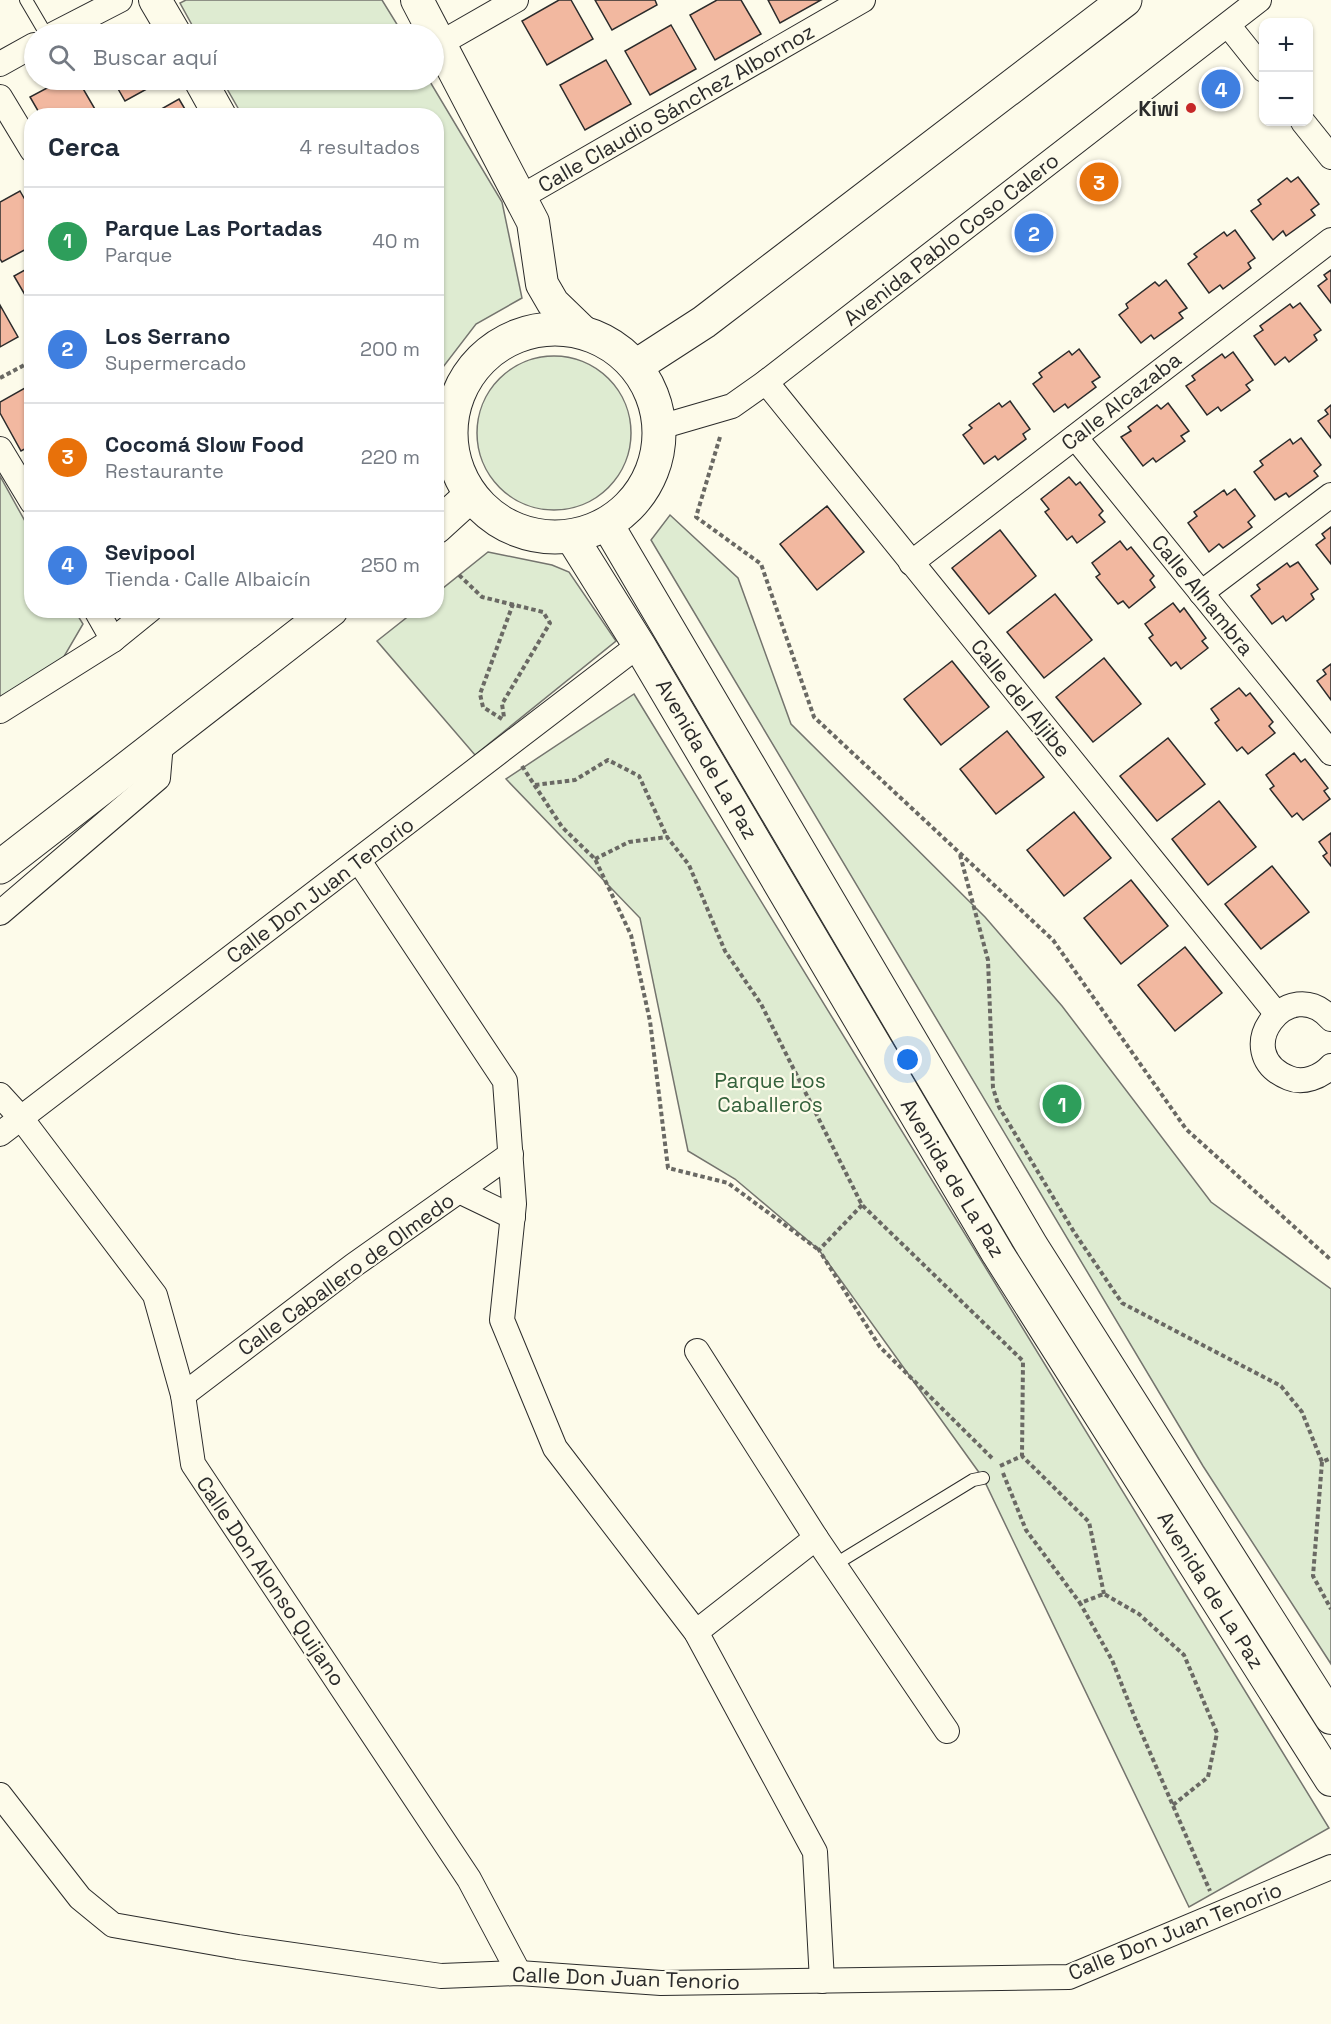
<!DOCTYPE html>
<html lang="es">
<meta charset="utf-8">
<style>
:root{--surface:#fff;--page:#f6f6f7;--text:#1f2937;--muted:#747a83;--line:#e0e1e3;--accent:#0f766e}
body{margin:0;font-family:"Space Grotesk",sans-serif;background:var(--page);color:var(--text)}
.controls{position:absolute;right:18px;top:18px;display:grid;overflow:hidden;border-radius:12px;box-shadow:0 2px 4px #0004}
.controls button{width:54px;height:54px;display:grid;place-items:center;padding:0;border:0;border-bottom:2px solid var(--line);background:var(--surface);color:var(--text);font:30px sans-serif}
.you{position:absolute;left:908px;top:1060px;width:21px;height:21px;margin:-15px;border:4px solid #fff;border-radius:50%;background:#1a73e8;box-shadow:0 0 0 9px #1a73e833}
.badge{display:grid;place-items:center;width:39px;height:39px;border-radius:50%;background:var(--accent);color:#fff;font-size:20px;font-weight:700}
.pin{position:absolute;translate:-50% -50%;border:3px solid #fff;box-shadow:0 2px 6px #0006}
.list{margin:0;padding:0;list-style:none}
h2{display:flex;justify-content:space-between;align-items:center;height:78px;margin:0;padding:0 24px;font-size:26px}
h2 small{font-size:20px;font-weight:400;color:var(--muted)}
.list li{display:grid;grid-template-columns:39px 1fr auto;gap:18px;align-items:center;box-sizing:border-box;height:108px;padding:0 24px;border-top:2px solid var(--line)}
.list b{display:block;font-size:22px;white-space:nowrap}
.list p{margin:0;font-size:20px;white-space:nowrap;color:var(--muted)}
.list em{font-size:20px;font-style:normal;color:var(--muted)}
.icon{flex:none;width:33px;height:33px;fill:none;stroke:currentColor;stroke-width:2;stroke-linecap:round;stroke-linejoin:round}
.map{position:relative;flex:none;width:1331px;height:2024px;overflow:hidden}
.search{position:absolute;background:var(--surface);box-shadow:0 2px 4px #0004;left:24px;top:24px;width:420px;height:66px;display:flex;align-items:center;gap:15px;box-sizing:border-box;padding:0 21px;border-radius:33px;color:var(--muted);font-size:22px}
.panel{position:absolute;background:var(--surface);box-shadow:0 2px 4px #0004;left:24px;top:108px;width:420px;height:510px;border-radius:24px}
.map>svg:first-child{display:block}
.green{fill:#deebd1;stroke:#74746e;stroke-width:1.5}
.building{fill:#f2b8a0;stroke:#2b2b2b;stroke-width:1.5}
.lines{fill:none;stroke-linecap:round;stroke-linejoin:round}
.service-casing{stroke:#2b2b2b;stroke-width:14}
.minor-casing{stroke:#2b2b2b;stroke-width:26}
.tertiary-casing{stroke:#2b2b2b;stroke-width:34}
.secondary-casing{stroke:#2b2b2b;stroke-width:35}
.path{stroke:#6a6964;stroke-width:4;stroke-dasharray:4.5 3;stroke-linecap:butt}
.service{stroke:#fdfbea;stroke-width:12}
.minor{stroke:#fdfbea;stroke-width:24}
.tertiary{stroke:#fdfbea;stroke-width:32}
.secondary{stroke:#fdfbea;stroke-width:33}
.poi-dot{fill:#c62828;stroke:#fdfbea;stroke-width:2}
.labels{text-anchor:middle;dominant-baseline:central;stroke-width:4.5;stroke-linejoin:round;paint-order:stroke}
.street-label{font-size:21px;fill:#2b2b2b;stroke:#fdfbea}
.poi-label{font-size:21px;font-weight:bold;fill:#2b2b2b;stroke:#fdfbea;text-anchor:end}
.park-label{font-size:21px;fill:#34623c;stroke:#fdfbea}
</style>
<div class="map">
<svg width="1331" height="2024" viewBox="0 0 1331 2024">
<rect width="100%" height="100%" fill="#fdfbea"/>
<!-- green -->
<g class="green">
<path d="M 186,0 L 382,0 L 403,34 L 197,34 L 180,3 Z"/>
<path d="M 222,80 L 429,80 L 502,202 L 522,298 L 476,324 L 443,367 L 437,382 L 436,116 L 242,115 Z"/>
<circle cx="554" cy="433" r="77"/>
<path d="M 0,476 L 31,532 L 32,610 L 75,611 L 83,624 L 62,660 L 0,697 Z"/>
<path d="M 670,515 L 738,578 L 791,724 L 985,917 L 1062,1006 L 1211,1202 L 1331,1289 L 1331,1664 L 1203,1466 L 651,540 Z"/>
<path d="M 488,552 L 552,565 L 569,572 L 616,641 L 475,755 L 377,641 L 415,611 L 436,610 L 437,593 Z"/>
<path d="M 634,694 L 1329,1828 L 1189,1907 L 983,1478 L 819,1250 L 735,1179 L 688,1151 L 640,918 L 506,779 Z"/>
</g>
<!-- building -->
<g class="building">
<path d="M 559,0 L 571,0 L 593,39 L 547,65 L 522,21 Z"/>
<path d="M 595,0 L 655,0 L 657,5 L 612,30 Z"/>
<path d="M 717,0 L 741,0 L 761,34 L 715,60 L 690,15 Z"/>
<path d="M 768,0 L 821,0 L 780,23 Z"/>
<path d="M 671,25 L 696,69 L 650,95 L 625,51 Z"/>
<path d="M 606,60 L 631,104 L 585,130 L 560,85 Z"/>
<path d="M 62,80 L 78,80 L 99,116 L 41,116 L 30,97 Z"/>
<path d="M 113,80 L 163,80 L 125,101 Z"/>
<path d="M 179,99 L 189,116 L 149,116 Z"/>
<path d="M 1298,177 L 1319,204 L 1311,210 L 1315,215 L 1286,236 L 1283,231 L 1273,240 L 1251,211 L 1261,204 L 1258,200 L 1287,178 L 1291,182 Z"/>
<path d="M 20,191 L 32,212 L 32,246 L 2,262 L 0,259 L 0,202 Z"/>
<path d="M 1235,230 L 1255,258 L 1248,263 L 1251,268 L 1223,289 L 1220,285 L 1209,293 L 1188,264 L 1197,257 L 1194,254 L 1224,232 L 1227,236 Z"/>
<path d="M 32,266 L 32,307 L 14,276 Z"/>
<path d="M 1331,270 L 1331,303 L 1318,286 L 1327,279 L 1324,275 Z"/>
<path d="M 1166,280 L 1187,308 L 1179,313 L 1183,318 L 1154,339 L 1151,335 L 1141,343 L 1119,315 L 1128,308 L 1126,304 L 1155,282 L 1159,286 Z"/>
<path d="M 1300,303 L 1321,330 L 1314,335 L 1317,340 L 1289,362 L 1285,357 L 1275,365 L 1254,336 L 1263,330 L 1260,326 L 1290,304 L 1293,308 Z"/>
<path d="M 0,305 L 18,337 L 0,347 Z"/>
<path d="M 1079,349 L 1100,377 L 1092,382 L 1096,387 L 1068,408 L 1065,404 L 1054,412 L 1033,384 L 1042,377 L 1039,373 L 1069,351 L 1072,355 Z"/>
<path d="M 1233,352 L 1253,380 L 1246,385 L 1250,390 L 1221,411 L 1218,407 L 1207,415 L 1186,386 L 1195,380 L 1192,376 L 1222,354 L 1225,358 Z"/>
<path d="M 32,384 L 32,445 L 21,451 L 0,413 L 0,402 Z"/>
<path d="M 1010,401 L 1030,429 L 1023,434 L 1026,439 L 998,460 L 995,456 L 984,464 L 963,435 L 972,428 L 969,425 L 999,403 L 1002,407 Z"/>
<path d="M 1168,403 L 1189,431 L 1181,436 L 1185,441 L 1156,462 L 1153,458 L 1143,466 L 1121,437 L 1131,431 L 1128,427 L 1157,405 L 1161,409 Z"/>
<path d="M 1331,405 L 1331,438 L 1318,421 L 1328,414 L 1325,410 Z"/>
<path d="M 1301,438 L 1321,465 L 1314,471 L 1318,476 L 1289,497 L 1286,493 L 1275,500 L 1254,472 L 1263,465 L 1260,461 L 1290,439 L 1293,444 Z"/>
<path d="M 1069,477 L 1076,485 L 1080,482 L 1103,511 L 1099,515 L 1105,522 L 1077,543 L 1072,536 L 1067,540 L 1045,512 L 1049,509 L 1041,499 Z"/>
<path d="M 1235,489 L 1255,516 L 1248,522 L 1252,527 L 1223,548 L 1219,544 L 1209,552 L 1188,523 L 1197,516 L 1194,512 L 1224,490 L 1227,495 Z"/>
<path d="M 827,506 L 864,552 L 817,590 L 780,544 Z"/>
<path d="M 1331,527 L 1331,564 L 1316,545 L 1325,538 L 1322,534 Z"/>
<path d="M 1000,530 L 1036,576 L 989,614 L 952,568 Z"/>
<path d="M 1120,541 L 1127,550 L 1131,547 L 1154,576 L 1150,580 L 1155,587 L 1129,608 L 1123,601 L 1118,604 L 1096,577 L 1100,574 L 1092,563 Z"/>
<path d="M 1298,562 L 1318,589 L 1311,594 L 1314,599 L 1286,621 L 1283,616 L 1272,624 L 1251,596 L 1260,589 L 1257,585 L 1287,563 L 1290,567 Z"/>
<path d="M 1055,594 L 1092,640 L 1044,678 L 1007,632 Z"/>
<path d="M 1173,603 L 1180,612 L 1184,608 L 1206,638 L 1202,641 L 1208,648 L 1181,669 L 1176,662 L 1171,666 L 1149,638 L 1153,635 L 1145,624 Z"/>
<path d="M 1104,658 L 1141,704 L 1093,742 L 1056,697 Z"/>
<path d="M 952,661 L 989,707 L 941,745 L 904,699 Z"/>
<path d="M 1331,664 L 1331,700 L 1317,681 L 1326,674 L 1323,670 Z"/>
<path d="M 1239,688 L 1246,696 L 1250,693 L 1273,722 L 1269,726 L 1275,733 L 1248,754 L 1242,747 L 1237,751 L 1215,723 L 1219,720 L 1211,709 Z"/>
<path d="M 1007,731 L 1044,777 L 996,814 L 960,769 Z"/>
<path d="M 1168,738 L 1205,784 L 1157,821 L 1120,776 Z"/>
<path d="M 1294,753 L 1301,762 L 1305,759 L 1328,788 L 1324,791 L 1330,799 L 1303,820 L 1297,813 L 1292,817 L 1270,789 L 1274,786 L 1266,775 Z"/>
<path d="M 1219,801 L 1256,847 L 1208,885 L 1172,839 Z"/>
<path d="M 1074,812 L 1111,858 L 1064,896 L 1027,850 Z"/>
<path d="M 1331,833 L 1331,866 L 1323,856 L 1327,853 L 1319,842 Z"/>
<path d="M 1272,866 L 1309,912 L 1261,949 L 1225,904 Z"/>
<path d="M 1131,880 L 1168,926 L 1121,964 L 1084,918 Z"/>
<path d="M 1185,947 L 1222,993 L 1175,1031 L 1138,985 Z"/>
</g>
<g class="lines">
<defs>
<g id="service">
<path d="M 26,0 L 46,34"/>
<path d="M 834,1565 L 973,1480 L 983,1478"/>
</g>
<g id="minor">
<path d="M 1228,25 L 1264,70"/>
<path d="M 54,34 L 120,0"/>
<path d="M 441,43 L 516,0"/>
<path d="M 0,64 L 34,45"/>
<path d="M 0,97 L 32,150"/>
<path d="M 1303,122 L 1331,157"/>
<path d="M 521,197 L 863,0"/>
<path d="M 766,382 L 1276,1013"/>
<path d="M 660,427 L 732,406 L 766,382 L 1259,0"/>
<path d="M 1075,437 L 1331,753"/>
<path d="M 0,449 L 32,502"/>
<path d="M 911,563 L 1331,240"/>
<path d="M 1201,593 L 1331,495"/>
<path d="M 96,610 L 113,640"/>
<path d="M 0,711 L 113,640 L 150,610"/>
<path d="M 359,861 L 505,1081 L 514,1204 L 502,1320 L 555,1448 L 696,1632 L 815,1852 L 822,1981"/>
<path d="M 0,913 L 158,778 L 161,743"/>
<path d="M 1331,1019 C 1289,971 1227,1053 1289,1078 C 1303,1084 1321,1077 1331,1066"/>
<path d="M 0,1095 L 21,1118 L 155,1295 L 183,1395 L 193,1464 L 469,1879 L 519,1973"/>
<path d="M 0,1134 L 639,645"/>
<path d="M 459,1191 L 513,1217"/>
<path d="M 183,1395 L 354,1265 L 511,1154"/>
<path d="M 816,1538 L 947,1731"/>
<path d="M 696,1632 L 816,1538 L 697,1351"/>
<path d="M 0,1795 L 80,1898 L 113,1925 L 238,1947 L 441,1976 L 519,1973 L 661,1983 L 1069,1977 L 1331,1867"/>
</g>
<g id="tertiary">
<path d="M 155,0 L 175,34"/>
<path d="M 417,0 L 533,222 L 542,284 L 553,303 L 583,332"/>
<path d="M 200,80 L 220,116"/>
<path d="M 436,432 L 450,443"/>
<path d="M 607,524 L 1032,1246 L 1331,1718"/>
<path d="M 571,536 L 639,645 L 998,1254 L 1331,1780"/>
</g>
<g id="secondary">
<circle cx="555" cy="433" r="104"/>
<path d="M 636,366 L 704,322 L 1125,0"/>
<path d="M 436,527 L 470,496"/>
<path d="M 0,867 L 331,610"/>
</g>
</defs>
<!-- service casing -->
<use href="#service" class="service-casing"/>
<!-- minor casing -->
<use href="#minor" class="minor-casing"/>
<!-- tertiary casing -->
<use href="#tertiary" class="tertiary-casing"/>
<!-- secondary casing -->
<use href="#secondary" class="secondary-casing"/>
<!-- path -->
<g class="path">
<path d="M 0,378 L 32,361"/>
<path d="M 720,437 L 696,517 L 761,564 L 814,717 L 1053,940 L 1186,1129 L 1331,1260"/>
<path d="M 459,575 L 482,597 L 543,612 L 550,623 L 502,704 L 504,717"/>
<path d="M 502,719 L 483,707 L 480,694 L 513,604"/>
<path d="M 522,766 L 562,827 L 595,859 L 631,935 L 650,1021 L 668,1168 L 728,1183 L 819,1250"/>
<path d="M 535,785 L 575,780 L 608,760 L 639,776 L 667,837"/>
<path d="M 960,855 L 988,960 L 993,1088 L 999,1107 L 1074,1232 L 1122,1303 L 1281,1386 L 1302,1412 L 1322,1462 L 1331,1458"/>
<path d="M 595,859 L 629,842 L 667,837 L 689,865 L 725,951 L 761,1004 L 862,1205 L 1023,1361 L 1022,1456"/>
<path d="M 862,1205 L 819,1250 L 880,1347 L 994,1460"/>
<path d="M 1322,1462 L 1313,1576 L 1331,1609"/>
<path d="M 1000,1466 L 1022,1456 L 1089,1522 L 1104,1594"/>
<path d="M 1003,1473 L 1026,1530 L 1080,1603"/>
<path d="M 1173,1805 L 1208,1777 L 1217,1733 L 1184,1655 L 1139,1614 L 1104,1594 L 1080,1603 L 1112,1660 L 1135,1718 L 1210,1891"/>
</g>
<!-- service -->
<use href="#service" class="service"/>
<!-- minor -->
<use href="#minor" class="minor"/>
<!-- tertiary -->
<use href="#tertiary" class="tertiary"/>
<!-- secondary -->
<use href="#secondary" class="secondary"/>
</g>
<!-- markers -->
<circle class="poi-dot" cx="1191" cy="108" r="6"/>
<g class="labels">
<!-- street labels -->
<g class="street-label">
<text transform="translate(676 108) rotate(-30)">Calle Claudio Sánchez Albornoz</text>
<text transform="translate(951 239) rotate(-38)">Avenida Pablo Coso Calero</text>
<text transform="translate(1121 401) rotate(-38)">Calle Alcazaba</text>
<text transform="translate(1203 595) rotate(51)">Calle Alhambra</text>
<text transform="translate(1021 698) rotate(51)">Calle del Aljibe</text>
<text transform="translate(707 759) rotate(60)">Avenida de La Paz</text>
<text transform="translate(320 890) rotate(-37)">Calle Don Juan Tenorio</text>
<text transform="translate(953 1178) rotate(59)">Avenida de La Paz</text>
<text transform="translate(346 1274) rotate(-36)">Calle Caballero de Olmedo</text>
<text transform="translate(271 1581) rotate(56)">Calle Don Alonso Quijano</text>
<text transform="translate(1211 1590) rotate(58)">Avenida de La Paz</text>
<text transform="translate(1175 1931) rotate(-22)">Calle Don Juan Tenorio</text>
<text transform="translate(626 1978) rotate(2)">Calle Don Juan Tenorio</text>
</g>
<!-- poi labels -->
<g class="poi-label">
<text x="1179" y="108">Kiwi</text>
</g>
<!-- park labels -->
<g class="park-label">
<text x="770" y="1080">Parque Los<tspan x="770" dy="24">Caballeros</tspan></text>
</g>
</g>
</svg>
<div class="controls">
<button>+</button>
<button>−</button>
</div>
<div class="you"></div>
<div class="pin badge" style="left:1062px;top:1104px;background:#2e9e5b">1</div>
<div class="pin badge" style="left:1034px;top:233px;background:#3f7fe0">2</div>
<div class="pin badge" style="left:1099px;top:182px;background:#e8710a">3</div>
<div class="pin badge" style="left:1221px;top:89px;background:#3f7fe0">4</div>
<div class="search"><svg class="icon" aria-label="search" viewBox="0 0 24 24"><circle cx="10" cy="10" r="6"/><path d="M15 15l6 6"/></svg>Buscar aquí</div>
<section class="panel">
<h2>Cerca<small>4 resultados</small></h2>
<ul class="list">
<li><span class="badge" style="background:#2e9e5b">1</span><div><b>Parque Las Portadas</b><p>Parque</p></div><em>40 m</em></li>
<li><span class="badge" style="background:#3f7fe0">2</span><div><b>Los Serrano</b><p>Supermercado</p></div><em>200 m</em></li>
<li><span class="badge" style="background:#e8710a">3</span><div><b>Cocomá Slow Food</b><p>Restaurante</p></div><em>220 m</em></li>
<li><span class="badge" style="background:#3f7fe0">4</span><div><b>Sevipool</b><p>Tienda · Calle Albaicín</p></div><em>250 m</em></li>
</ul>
</section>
</div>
